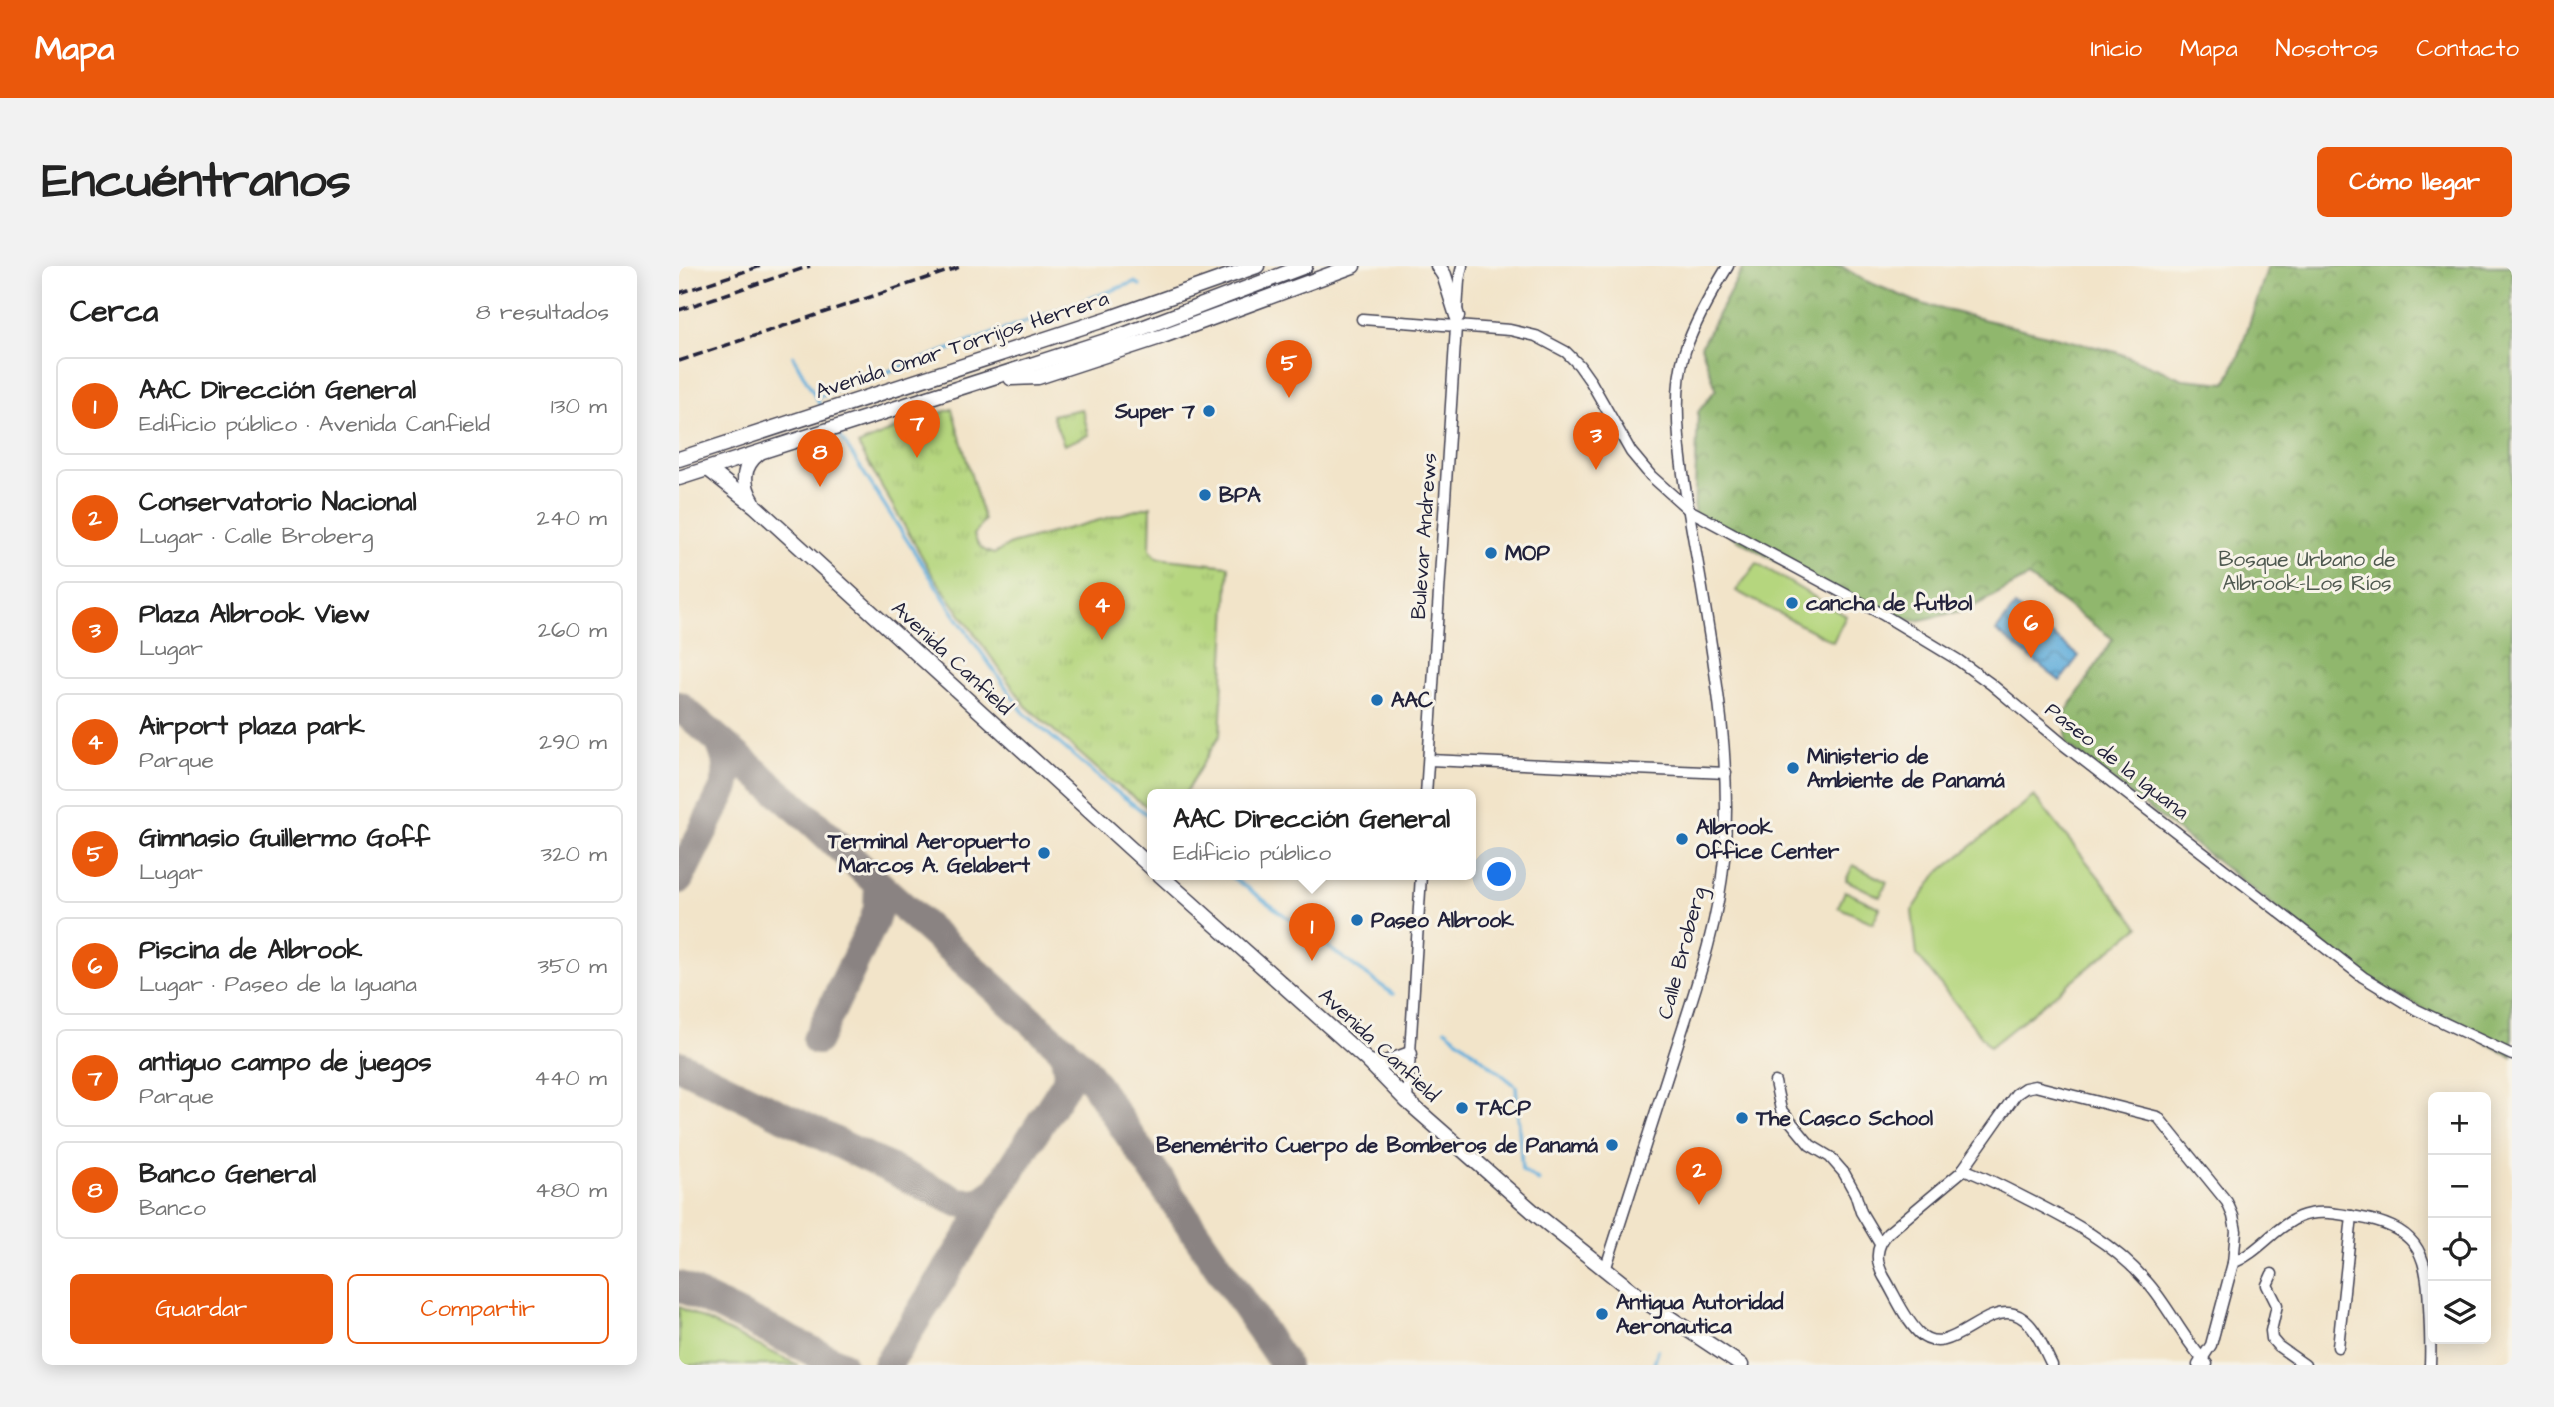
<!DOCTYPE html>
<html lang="es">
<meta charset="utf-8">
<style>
:root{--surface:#fff;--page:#f2f2f2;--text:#222;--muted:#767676;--line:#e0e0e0;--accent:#ea580c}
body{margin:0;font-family:"Architects Daughter",sans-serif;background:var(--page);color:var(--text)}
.controls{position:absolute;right:21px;bottom:21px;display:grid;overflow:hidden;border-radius:10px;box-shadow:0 4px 18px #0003}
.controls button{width:63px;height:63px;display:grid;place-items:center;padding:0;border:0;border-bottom:2px solid var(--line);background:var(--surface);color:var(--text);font:35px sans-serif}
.you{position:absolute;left:821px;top:609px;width:24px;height:24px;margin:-18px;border:5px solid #fff;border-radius:50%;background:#1a73e8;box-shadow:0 0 0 10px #1a73e833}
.badge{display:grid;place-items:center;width:46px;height:46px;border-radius:50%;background:var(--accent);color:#fff;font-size:23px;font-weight:700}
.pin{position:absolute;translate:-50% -58px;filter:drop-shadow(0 2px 4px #0008)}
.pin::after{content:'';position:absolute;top:37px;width:24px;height:21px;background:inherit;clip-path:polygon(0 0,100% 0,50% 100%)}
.popup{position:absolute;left:468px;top:523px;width:329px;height:91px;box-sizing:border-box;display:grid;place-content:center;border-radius:10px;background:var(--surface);filter:drop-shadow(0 2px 5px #0005);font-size:23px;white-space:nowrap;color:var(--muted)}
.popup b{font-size:26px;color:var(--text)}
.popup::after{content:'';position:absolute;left:50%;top:100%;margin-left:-14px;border:14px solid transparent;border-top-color:var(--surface)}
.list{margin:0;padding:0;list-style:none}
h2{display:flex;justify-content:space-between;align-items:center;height:91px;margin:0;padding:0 28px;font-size:30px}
h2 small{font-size:23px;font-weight:400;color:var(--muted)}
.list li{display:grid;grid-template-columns:46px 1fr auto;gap:21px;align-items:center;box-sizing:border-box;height:98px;margin:0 14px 14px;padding:0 14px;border:2px solid var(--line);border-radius:10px}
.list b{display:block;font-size:26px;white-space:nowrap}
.list p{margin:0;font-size:23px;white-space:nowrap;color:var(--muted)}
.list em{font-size:23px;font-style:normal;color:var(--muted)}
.actions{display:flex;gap:14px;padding:21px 28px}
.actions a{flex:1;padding:16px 0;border:2px solid var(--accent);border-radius:10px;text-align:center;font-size:24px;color:var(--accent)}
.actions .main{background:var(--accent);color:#fff}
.icon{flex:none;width:38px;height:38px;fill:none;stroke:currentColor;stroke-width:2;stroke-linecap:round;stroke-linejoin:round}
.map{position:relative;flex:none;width:1833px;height:1099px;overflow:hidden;border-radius:10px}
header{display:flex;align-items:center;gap:42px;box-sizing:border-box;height:98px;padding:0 35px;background:var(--accent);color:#fff}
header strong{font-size:33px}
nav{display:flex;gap:38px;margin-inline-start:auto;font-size:24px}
.intro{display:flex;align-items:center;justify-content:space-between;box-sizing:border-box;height:168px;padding:0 42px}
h1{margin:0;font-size:49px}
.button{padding:18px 32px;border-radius:10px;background:var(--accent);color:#fff;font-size:24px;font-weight:700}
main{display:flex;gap:42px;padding:0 42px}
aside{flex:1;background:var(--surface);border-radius:10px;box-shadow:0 4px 18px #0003}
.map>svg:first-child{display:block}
.green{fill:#b5d67e;stroke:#6c7c5c;stroke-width:2}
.forest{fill:url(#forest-crowns);stroke:#596c54;stroke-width:2}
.park{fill:url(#park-tufts);stroke:#6c7c5c;stroke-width:2}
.water{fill:url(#water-waves);stroke:#42688b;stroke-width:2}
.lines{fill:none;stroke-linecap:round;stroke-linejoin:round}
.stream{stroke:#62aedb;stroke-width:3.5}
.taxiway{stroke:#8a8382;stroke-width:30}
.minor-casing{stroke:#413f50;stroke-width:13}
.major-casing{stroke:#413f50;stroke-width:17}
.minor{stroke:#fff;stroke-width:10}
.major{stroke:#fff;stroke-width:14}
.rail{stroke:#22223b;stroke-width:3.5;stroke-dasharray:10 5;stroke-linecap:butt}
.poi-dot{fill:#1f6fb2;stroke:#f7f3e8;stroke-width:2.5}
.labels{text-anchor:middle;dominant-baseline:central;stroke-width:6;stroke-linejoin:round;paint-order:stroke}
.street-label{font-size:21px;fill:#22223b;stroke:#f7f3e8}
.poi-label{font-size:21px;font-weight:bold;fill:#22223b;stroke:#f7f3e8;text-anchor:start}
.park-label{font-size:21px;fill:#4e584f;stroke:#f7f3e8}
</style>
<header>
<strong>Mapa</strong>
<nav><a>Inicio</a><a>Mapa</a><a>Nosotros</a><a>Contacto</a></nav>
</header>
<div class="intro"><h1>Encuéntranos</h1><a class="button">Cómo llegar</a></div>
<main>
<aside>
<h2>Cerca<small>8 resultados</small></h2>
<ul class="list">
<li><span class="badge">1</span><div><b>AAC Dirección General</b><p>Edificio público · Avenida Canfield</p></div><em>130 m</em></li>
<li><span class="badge">2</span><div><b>Conservatorio Nacional</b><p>Lugar · Calle Broberg</p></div><em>240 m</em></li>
<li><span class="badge">3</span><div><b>Plaza Albrook View</b><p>Lugar</p></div><em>260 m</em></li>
<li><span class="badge">4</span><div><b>Airport plaza park</b><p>Parque</p></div><em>290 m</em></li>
<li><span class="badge">5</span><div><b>Gimnasio Guillermo Goff</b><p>Lugar</p></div><em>320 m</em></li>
<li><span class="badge">6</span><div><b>Piscina de Albrook</b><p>Lugar · Paseo de la Iguana</p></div><em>350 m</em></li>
<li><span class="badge">7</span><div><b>antiguo campo de juegos</b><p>Parque</p></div><em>440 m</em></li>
<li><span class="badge">8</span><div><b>Banco General</b><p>Banco</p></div><em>480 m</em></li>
</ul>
<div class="actions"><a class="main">Guardar</a><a>Compartir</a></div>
</aside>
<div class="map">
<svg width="1833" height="1099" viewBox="0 0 1833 1099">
<defs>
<pattern id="forest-crowns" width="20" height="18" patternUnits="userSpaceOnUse" patternTransform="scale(1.75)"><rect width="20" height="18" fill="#90b76d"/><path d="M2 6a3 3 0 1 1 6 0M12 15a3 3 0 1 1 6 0" fill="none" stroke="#75945b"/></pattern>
<pattern id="park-tufts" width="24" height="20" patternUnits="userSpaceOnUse" patternTransform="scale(1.75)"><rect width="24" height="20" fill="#b5d67e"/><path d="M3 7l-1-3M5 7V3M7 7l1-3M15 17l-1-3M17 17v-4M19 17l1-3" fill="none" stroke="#9bb76e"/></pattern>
<pattern id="water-waves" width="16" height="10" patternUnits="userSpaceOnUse" patternTransform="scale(1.75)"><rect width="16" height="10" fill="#62aedb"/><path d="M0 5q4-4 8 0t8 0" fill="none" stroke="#508db3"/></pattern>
</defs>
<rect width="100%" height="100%" fill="#f7f3e8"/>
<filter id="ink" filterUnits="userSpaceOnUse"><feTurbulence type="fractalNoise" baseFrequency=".0143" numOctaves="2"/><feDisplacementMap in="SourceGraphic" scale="14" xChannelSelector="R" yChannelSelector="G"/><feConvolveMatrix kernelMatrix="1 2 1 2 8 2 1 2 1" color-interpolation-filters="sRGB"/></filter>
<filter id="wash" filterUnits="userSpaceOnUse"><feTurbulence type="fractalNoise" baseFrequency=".00686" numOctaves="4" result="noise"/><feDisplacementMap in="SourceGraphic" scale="28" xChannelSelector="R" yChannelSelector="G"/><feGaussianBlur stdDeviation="1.57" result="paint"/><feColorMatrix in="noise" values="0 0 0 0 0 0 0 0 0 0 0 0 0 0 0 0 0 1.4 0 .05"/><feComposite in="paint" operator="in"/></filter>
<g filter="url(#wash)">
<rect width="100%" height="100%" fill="#f2e4c9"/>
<!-- green -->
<g class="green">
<path d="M 1078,297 L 1167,350 L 1154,376 L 1057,325 Z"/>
<path d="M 1355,530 L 1460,661 L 1311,781 L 1238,689 L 1233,645 L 1257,609 Z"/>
<path d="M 1174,599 L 1208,616 L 1201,631 L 1167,614 Z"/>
<path d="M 1166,625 L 1201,642 L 1194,657 L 1159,641 Z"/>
<path d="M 0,1041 L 119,1099 L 0,1099 Z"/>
</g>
<!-- forest -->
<path class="forest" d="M 1065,0 L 1162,0 L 1187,15 L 1243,38 L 1437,86 L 1504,113 L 1547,117 L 1560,89 L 1589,0 L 1833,0 L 1833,791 L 1689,713 L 1387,478 L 1387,446 L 1434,373 L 1349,311 L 1288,344 L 1237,355 L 1200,347 L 1127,313 L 1015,248 L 1019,146 L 1037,123 L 1022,80 Z"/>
<!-- park -->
<g class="park">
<path d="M 273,143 L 305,254 L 295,269 C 299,280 303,285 315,288 L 332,278 L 472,240 L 471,283 L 478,292 L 550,300 L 541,469 L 505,529 L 474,529 L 474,545 L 431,514 L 347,440 L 253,308 L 179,179 L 225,159 Z"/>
<path d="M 403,143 L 410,169 L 385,179 L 373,149 Z"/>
</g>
<!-- water -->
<path class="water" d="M 1336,340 L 1400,390 L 1381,415 L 1317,365 Z"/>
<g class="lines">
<!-- stream -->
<g class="stream">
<path d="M 114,90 L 142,141"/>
<path d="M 186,114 L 456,16 L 461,19"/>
<path d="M 137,132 L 166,121"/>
<path d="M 158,165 L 276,349 L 345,447 L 430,520 L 474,553"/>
<path d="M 550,609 L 714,728"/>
<path d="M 766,763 L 837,820 L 843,904 L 860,915"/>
<path d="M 975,1099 L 979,1084"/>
</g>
<!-- taxiway -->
<g class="taxiway">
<path d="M 0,440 L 135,557 L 200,619 L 405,802 L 606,1099"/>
<path d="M 0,613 L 46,521 C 51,503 48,493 41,476"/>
<path d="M 138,774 L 195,655 L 199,642 L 200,619"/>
<path d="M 0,799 L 279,936 L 299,938 L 318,925"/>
<path d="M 0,1020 L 162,1099"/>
<path d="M 208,1099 L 387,817 L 389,808 L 385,782"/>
</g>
</g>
</g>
<g filter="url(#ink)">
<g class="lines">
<defs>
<g id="minor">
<path d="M 683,53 L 831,64 L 857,70 L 887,86 L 900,99 L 912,116 L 952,186 L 972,210 L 1010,244 L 1203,348 L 1279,394 L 1312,418 L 1385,479 L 1684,711 L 1738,744 L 1833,789"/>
<path d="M 750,494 L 1047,507"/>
<path d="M 747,529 L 780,14 L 783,0"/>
<path d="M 1096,816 L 1102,844 L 1131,879 L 1151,891 L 1165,907 L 1176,927 L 1182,946 L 1201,978"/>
<path d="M 728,835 L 742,609"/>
<path d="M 1284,903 C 1306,911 1327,922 1348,933 C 1392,955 1434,977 1467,1015 C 1490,1040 1504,1074 1528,1098"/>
<path d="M 1554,997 C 1580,986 1595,962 1620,951 C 1639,943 1659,948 1678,951 C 1736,961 1748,983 1750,1040 C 1751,1059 1752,1079 1751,1099"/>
<path d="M 926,1004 C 950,930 973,857 997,783 C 1017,721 1039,659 1045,593 C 1053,496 1036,400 1020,305 C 1010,242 987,145 1006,85 C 1016,55 1033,26 1049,0"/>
<path d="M 1593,1008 L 1588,1019 L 1598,1039 L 1592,1065 L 1593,1073 L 1599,1080 L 1626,1099"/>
<path d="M 1659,1081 L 1673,950"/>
<path d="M 1373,1099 C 1364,1082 1355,1054 1335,1048 C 1302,1039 1269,1095 1240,1067 C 1225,1052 1216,1029 1205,1011 C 1196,995 1196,981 1209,967 L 1282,906 L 1337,828 L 1346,822 L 1356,820 L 1479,851 L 1548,936 L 1554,950 L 1557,965 L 1554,997 L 1532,1079 L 1519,1099"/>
</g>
<g id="major">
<path d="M 759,0 L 765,9 L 778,50"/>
<path d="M 332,112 L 359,111 L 481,71 L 674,0"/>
<path d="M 0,193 L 431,52 L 578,0"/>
<path d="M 29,203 L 76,240 L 474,603"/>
<path d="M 0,212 L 442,70 L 626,0"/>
<path d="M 74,236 C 63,218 62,201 80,187"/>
<path d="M 481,609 L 690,796 L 728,835 L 858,949 L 967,1036 L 1062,1099"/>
<path d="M 690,796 L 703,798 L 731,788"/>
</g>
</defs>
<!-- minor casing -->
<use href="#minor" class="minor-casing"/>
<!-- major casing -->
<use href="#major" class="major-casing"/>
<!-- minor -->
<use href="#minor" class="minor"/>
<!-- major -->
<use href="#major" class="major"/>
<!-- rail -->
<g class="rail">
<path d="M 0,27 L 82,0"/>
<path d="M 0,44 L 131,0"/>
<path d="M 0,95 L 284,0"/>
</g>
</g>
</g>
<!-- markers -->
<g class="poi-dot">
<circle cx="530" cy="145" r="7"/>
<circle cx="526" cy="229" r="7"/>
<circle cx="812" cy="287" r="7"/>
<circle cx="1113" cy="337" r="7"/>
<circle cx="698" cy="434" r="7"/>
<circle cx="1114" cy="502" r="7"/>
<circle cx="1003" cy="573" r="7"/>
<circle cx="365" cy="587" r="7"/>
<circle cx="678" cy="654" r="7"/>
<circle cx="783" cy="842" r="7"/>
<circle cx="1063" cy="852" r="7"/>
<circle cx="933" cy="879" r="7"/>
<circle cx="923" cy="1048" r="7"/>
</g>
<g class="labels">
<!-- street labels -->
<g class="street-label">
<text transform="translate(283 79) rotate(-18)">Avenida Omar Torrijos Herrera</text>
<text transform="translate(745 270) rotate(-86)">Bulevar Andrews</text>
<text transform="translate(273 392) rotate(43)">Avenida Canfield</text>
<text transform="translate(1438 495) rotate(38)">Paseo de la Iguana</text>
<text transform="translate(1003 687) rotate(-75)">Calle Broberg</text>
<text transform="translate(700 779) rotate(43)">Avenida Canfield</text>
</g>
<!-- poi labels -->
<g class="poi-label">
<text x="516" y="145" text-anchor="end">Super 7</text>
<text x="540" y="229">BPA</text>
<text x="826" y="287">MOP</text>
<text x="1127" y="337">cancha de futbol</text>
<text x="712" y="434">AAC</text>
<text x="1128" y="490">Ministerio de<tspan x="1128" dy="24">Ambiente de Panamá</tspan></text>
<text x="1017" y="561">Albrook<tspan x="1017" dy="24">Office Center</tspan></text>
<text x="351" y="575" text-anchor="end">Terminal Aeropuerto<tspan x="351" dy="24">Marcos A. Gelabert</tspan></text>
<text x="692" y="654">Paseo Albrook</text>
<text x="797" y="842">TACP</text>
<text x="1077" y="852">The Casco School</text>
<text x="919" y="879" text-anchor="end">Benemérito Cuerpo de Bomberos de Panamá</text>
<text x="937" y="1036">Antigua Autoridad<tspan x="937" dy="24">Aeronautica</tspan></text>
</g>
<!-- park labels -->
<g class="park-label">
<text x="1628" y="293">Bosque Urbano de<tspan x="1628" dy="24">Albrook-Los Ríos</tspan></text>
</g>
</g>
</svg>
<div class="controls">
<button>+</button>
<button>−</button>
<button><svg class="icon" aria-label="locate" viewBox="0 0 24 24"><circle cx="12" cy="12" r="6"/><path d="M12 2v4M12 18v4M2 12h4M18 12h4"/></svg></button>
<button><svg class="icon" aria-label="layers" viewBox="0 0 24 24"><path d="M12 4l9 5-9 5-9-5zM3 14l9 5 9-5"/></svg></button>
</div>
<div class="you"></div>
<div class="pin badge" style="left:633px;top:695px">1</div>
<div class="popup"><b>AAC Dirección General</b>Edificio público</div>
<div class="pin badge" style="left:1020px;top:939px">2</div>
<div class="pin badge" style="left:917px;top:204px">3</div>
<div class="pin badge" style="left:423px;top:374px">4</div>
<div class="pin badge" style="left:610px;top:132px">5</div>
<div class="pin badge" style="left:1352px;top:392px">6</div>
<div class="pin badge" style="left:238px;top:192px">7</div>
<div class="pin badge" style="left:141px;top:221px">8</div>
</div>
</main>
